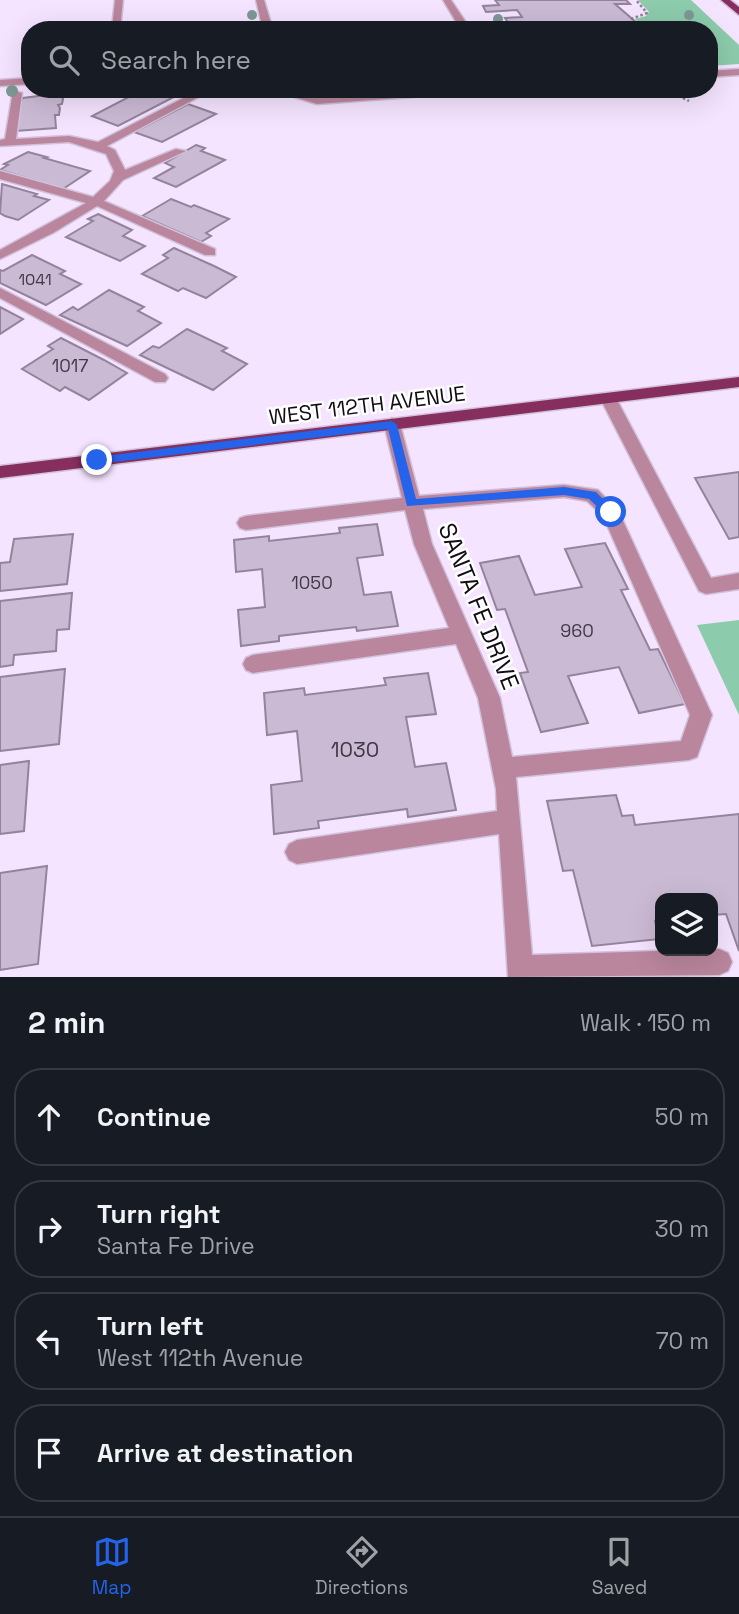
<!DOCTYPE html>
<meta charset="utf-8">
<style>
:root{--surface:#171b24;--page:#242831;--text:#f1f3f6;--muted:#9ea1a6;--line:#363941;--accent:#2563eb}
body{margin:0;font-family:"Space Grotesk",sans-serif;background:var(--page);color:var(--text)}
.controls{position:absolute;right:21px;bottom:21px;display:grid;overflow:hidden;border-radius:14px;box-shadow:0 7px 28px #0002}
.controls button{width:63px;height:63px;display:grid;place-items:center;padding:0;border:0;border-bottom:2px solid var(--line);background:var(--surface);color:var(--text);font:35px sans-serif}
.stop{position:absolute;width:21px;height:21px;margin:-16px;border:5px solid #2563eb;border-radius:50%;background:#fff}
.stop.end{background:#2563eb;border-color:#fff;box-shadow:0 2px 7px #0008}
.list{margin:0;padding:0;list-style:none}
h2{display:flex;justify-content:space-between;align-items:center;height:91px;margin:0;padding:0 28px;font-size:30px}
h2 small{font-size:23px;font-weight:400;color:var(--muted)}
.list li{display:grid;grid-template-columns:46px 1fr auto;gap:21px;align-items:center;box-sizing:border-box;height:98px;margin:0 14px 14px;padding:0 14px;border:2px solid var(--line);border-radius:28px}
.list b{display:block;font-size:26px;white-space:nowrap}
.list p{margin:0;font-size:23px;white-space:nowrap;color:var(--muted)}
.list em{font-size:23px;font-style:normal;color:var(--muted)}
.icon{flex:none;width:38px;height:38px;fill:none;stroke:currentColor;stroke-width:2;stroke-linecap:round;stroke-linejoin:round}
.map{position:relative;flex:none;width:739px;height:977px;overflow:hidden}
.search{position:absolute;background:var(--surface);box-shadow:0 7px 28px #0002;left:21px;right:21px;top:21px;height:77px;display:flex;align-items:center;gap:18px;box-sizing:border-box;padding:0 24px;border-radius:28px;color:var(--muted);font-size:26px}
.sheet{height:539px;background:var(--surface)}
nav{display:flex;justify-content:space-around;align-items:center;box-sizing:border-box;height:98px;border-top:2px solid var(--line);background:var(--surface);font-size:19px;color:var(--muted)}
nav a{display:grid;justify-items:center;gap:4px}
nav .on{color:var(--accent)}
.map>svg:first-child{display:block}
.green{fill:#8ccbac}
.building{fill:#cbbad4;stroke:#93839b;stroke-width:2}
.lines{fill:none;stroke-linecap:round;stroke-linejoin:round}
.minor-casing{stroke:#d1c1da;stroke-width:3}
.major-casing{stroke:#d1c1da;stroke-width:3}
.path{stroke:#8b7f92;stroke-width:2.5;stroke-dasharray:2.5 2.5;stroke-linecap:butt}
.minor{fill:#ba869d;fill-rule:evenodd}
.major{fill:#862e5d;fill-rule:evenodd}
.tree{fill:#7d9795}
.route{fill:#2563eb}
.labels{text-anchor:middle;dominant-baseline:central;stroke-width:5;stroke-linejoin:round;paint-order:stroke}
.far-number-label{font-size:16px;fill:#403845}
.number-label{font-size:18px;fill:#403845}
.street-label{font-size:21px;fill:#120c15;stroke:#fff}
.near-number-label{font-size:21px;fill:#403845}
.near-street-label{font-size:24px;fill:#120c15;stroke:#fff}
</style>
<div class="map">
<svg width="739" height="977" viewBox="0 0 739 977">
<rect width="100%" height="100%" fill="#f5e4ff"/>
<!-- green -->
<g class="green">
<path d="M 638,0 L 691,0 L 739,45 L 739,64 L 709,66 L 709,30 L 645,30 L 635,19 L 646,16 L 649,12 Z"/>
<path d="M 739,620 L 739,715 L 697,625 Z"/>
</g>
<!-- building -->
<g class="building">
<path d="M 495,0 L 626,0 L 630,4 L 615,4 L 645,30 L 498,29 L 495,25 L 509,24 L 505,18 L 522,17 L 517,10 L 486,12 L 483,6 L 499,5 Z"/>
<path d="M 144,89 L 172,98 L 118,126 L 92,116 Z"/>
<path d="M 54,94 L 62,95 L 63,99 L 62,104 L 58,105 L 60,108 L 59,115 L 55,115 L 56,128 L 16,131 L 18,106 L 23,98 Z"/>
<path d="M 188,104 L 216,114 L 162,142 L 134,132 Z"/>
<path d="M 196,145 L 205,148 L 201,151 L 225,160 L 176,187 L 154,178 L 174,167 L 165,163 Z"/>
<path d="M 28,152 L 47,157 L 44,158 L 90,171 L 63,189 L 0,170 L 8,165 L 4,164 Z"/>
<path d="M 2,184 L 37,194 L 34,196 L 49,200 L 18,220 L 5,216 L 0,213 Z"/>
<path d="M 171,199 L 191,207 L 194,205 L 229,219 L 206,233 L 211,236 L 201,242 L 142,216 Z"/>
<path d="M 98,214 L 132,230 L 123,236 L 145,246 L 120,261 L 66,237 L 93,221 L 88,219 Z"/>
<path d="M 174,248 L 214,266 L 236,277 L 206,298 L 183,288 L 178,291 L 142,274 L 168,258 L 163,255 Z"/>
<path d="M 32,255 L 65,271 L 60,274 L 81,284 L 46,305 L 0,283 L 0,270 L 3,271 Z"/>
<path d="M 109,290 L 144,307 L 138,311 L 161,323 L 127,346 L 60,315 L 73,307 L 78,310 Z"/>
<path d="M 0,307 L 23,319 L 0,334 Z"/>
<path d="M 187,329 L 227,348 L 222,351 L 247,364 L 213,390 L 140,355 L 153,346 L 159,348 Z"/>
<path d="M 61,338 L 104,360 L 127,373 L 89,400 L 65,387 L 60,391 L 22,369 L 53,349 L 48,346 Z"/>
<path d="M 739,472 L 739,537 L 729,539 L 695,478 Z"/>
<path d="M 377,524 L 383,555 L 357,558 L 364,595 L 391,592 L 398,626 L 357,631 L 356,627 L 279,636 L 279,641 L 241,646 L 238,610 L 265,607 L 262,569 L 236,572 L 234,540 L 269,536 L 269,541 L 340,533 L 339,528 Z"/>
<path d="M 73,534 L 67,584 L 0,591 L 0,563 L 10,562 L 14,539 Z"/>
<path d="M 605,543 L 628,589 L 621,590 L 650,650 L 658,649 L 685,704 L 639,713 L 619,667 L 568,676 L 588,723 L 541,732 L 520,673 L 528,672 L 505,609 L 497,610 L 480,563 L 519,556 L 535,595 L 582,587 L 565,549 Z"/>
<path d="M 72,593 L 69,629 L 57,630 L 56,651 L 14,655 L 13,665 L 0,667 L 0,601 Z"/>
<path d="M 65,669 L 59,744 L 0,751 L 0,677 Z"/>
<path d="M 428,673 L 436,714 L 406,717 L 415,767 L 446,763 L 456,810 L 408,817 L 407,809 L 318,821 L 319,828 L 274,834 L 271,785 L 302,781 L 297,731 L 267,735 L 264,693 L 304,688 L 305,695 L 386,685 L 384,678 Z"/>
<path d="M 29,761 L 24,831 L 0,834 L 0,765 Z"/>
<path d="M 616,795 L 622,816 L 633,815 L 635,825 L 739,814 L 739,951 L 726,914 L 713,915 L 713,898 L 660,898 L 660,920 L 655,921 L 660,939 L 592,946 L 573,870 L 563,871 L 547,801 Z"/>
<path d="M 47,866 L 38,964 L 0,970 L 0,873 Z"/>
</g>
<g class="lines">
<defs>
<g id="minor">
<path d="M 115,0 L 123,0 L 120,30 L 112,28 Z"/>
<path d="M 256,0 L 264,0 L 273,30 L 263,30 Z"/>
<path d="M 443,0 L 451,0 L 471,30 L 461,30 Z"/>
<path d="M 739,69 L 739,75 L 709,77 L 709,71 Z"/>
<path d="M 30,78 L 30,84 L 0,86 L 0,80 Z"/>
<path d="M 291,89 L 301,89 L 303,93 L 318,98 L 433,89 L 484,89 L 479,92 L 317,104 L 294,97 Z"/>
<path d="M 199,90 L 208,92 L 107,146 L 115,150 L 125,170 L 176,149 L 186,151 L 123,180 L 104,201 L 215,249 L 215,255 L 205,255 L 97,206 L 53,233 L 0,259 L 0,250 L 86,203 L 0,179 L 0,171 L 93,197 L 110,181 L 114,171 L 106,154 L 69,142 L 0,146 L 0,140 L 5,139 L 13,91 L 22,93 L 16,139 L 69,136 L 98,142 Z"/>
<path d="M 0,288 L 165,374 L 168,378 L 165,382 L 155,382 L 0,298 Z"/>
<path d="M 608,393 L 616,398 L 711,578 L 739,573 L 739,589 L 706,594 L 699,591 L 600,398 Z"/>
<path d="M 392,418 L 400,424 L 419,496 L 564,485 L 598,490 L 619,512 L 712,715 L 697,757 L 689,760 L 516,777 L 532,955 L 719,949 L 728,953 L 732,962 L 728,971 L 719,975 L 508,977 L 499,834 L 297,864 L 289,860 L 285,852 L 289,844 L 297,840 L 497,811 L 496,789 L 478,698 L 456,644 L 253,673 L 246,670 L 243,664 L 246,658 L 253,655 L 449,628 L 414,544 L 405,510 L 246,530 L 240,528 L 237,523 L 240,518 L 246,516 L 402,498 L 384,424 ZM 564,497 L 587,501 L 603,516 L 690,715 L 681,741 L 512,757 L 500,698 L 432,544 L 423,509 Z"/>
</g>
<g id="major">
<path d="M 721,0 L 730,0 L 739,7 L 739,15 Z"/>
<path d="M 739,377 L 739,387 L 0,478 L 0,466 Z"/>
</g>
</defs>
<!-- minor casing -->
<use href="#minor" class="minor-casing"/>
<!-- major casing -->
<use href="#major" class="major-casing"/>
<!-- path -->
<g class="path">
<path d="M 631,19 L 647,13 L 636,0"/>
<path d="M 665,89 L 689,101"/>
</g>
<!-- minor -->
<use href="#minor" class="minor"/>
<!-- major -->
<use href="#major" class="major"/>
</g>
<!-- trees -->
<g class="tree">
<circle cx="252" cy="15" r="5"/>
<circle cx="689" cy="15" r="5"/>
<circle cx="498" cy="19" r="5"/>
<circle cx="12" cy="91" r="6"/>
</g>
<!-- route -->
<path class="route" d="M 392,421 L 397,425 L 416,499 L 564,487 L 596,492 L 616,512 L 606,515 L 589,499 L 564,495 L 407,506 L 388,429 L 97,464 L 92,460 L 97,457 Z"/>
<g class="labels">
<!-- far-number labels -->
<g class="far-number-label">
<text x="35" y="279">1041</text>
</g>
<!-- number labels -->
<g class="number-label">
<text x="70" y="365">1017</text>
<text x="312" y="582">1050</text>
<text x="577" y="630">960</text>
</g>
<!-- street labels -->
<g class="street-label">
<text transform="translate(367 405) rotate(-7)">WEST 112TH AVENUE</text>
</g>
<!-- near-number labels -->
<g class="near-number-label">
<text x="355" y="749">1030</text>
</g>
<!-- near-street labels -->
<g class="near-street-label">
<text transform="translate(479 606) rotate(68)">SANTA FE DRIVE</text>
</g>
</g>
</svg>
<div class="controls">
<button><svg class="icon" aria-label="layers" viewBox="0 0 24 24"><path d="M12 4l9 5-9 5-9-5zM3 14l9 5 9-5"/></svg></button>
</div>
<div class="stop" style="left:611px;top:512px"></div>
<div class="stop end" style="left:97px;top:460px"></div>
<div class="search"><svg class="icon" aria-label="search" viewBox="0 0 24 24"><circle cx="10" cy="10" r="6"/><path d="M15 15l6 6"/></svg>Search here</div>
</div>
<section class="sheet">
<h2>2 min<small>Walk · 150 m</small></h2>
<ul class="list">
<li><svg class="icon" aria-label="ahead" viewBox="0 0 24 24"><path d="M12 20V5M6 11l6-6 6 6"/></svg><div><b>Continue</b></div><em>50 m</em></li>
<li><svg class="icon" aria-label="right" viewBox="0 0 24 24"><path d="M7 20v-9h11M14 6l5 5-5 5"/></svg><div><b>Turn right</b><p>Santa Fe Drive</p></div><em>30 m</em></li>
<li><svg class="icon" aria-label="left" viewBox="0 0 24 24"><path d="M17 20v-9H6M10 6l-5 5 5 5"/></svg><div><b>Turn left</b><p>West 112th Avenue</p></div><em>70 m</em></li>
<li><svg class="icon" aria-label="arrive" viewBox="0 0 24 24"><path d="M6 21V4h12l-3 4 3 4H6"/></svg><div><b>Arrive at destination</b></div></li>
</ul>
</section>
<nav>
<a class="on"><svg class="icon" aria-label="map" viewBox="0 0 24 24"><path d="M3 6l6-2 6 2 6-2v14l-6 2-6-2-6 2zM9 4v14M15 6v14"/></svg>Map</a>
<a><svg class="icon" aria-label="directions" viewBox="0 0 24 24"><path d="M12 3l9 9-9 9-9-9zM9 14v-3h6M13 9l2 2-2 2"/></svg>Directions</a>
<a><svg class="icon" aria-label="saved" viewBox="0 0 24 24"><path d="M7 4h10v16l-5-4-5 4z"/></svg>Saved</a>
</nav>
